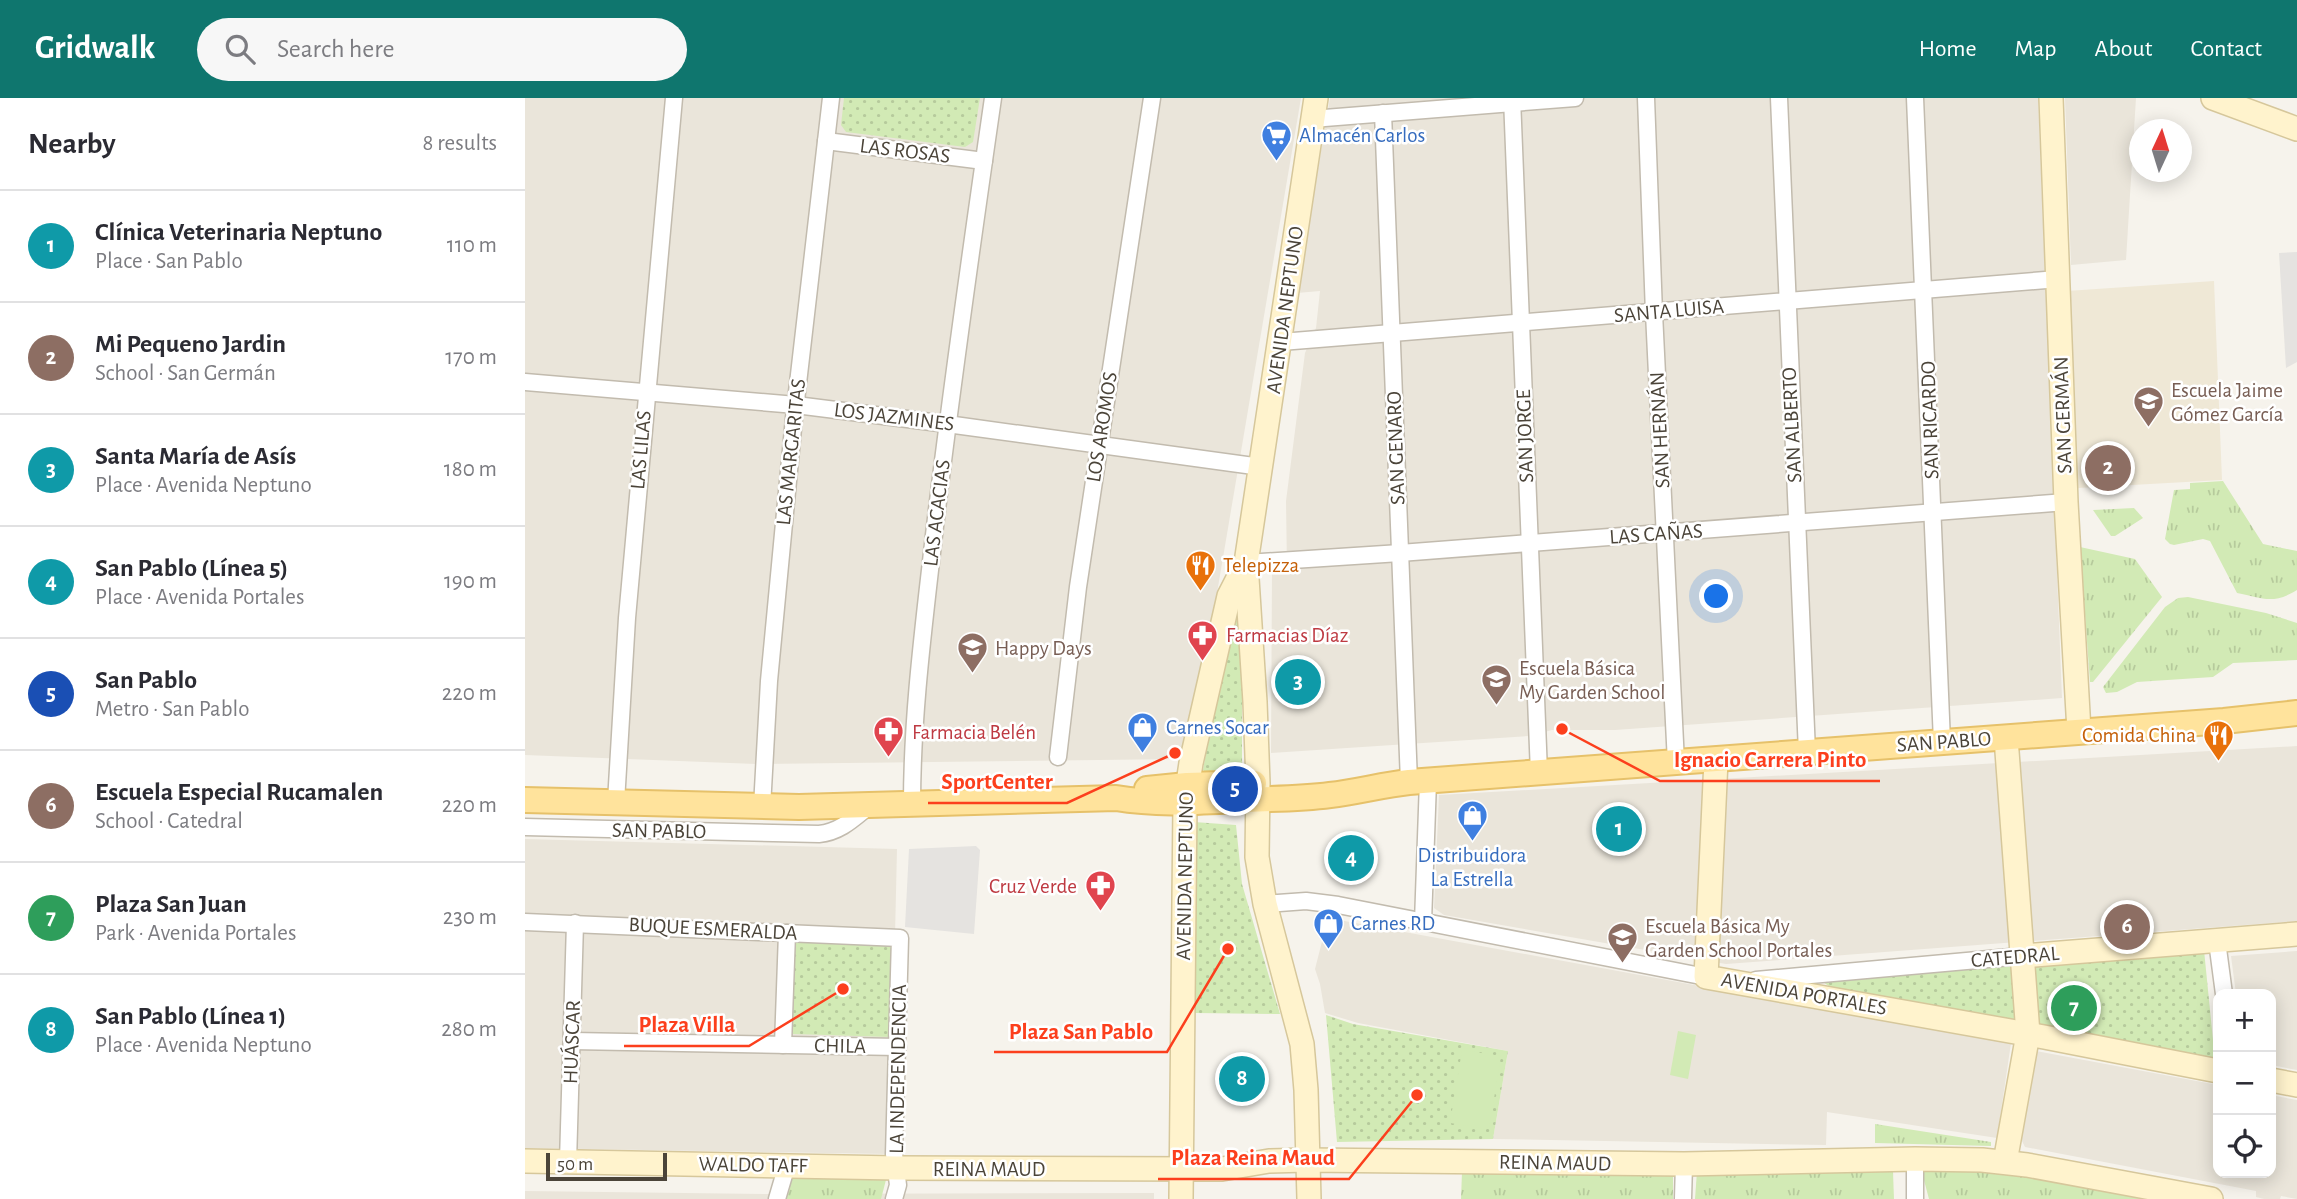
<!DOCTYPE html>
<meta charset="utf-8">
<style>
:root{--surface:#fff;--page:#f7f7f7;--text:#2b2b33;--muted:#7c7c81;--line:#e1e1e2;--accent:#0f766e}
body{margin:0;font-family:"Alegreya Sans",sans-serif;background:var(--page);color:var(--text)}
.controls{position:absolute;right:21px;bottom:21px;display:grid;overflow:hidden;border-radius:14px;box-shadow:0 4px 18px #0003}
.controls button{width:63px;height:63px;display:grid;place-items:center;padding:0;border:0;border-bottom:2px solid var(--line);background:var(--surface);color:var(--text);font:35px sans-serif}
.compass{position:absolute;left:1604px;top:21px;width:63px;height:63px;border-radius:50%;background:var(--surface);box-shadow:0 4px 18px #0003;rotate:4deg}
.scale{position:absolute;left:21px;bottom:18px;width:121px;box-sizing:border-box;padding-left:7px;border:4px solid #4b4439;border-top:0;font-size:19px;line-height:24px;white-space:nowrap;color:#4b4439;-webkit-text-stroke:5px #fff;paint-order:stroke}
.you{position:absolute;left:1192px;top:499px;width:24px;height:24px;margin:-18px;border:5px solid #fff;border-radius:50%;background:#1a73e8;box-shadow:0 0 0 10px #1a73e833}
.badge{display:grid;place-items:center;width:46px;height:46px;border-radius:50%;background:var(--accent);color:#fff;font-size:23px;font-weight:700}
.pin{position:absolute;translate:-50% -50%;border:4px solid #fff;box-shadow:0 2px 7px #0006}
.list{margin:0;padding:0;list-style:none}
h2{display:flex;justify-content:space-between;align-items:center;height:91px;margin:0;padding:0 28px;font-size:30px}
h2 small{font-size:23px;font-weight:400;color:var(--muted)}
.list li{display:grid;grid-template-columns:46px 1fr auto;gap:21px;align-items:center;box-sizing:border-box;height:112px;padding:0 28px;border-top:2px solid var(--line)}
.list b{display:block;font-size:26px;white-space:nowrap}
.list p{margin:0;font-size:23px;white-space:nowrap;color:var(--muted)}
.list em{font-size:23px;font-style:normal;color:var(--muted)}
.icon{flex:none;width:38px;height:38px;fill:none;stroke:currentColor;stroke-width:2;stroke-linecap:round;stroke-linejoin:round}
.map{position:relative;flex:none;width:1772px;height:1101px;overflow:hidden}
header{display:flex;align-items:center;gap:42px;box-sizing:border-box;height:98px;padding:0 35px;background:var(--accent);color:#fff}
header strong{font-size:33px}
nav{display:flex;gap:38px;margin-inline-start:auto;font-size:24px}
.search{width:490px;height:63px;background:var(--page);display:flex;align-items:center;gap:18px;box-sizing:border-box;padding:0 24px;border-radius:38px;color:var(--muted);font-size:26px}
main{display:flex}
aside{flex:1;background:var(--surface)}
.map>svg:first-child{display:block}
.residential{fill:#eae5da}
.education{fill:#efe8d6}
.grass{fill:url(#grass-tufts)}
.park{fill:url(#park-dots)}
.pitch{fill:#d2eab5}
.parking{fill:#e5e3e0}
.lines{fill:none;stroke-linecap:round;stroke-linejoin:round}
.street-casing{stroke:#c2bbae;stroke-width:19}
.secondary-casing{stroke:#d6c79b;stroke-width:26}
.primary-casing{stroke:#e6c16a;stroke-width:28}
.street{stroke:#fff;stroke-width:16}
.secondary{stroke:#fff3cd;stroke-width:23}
.primary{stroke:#ffe39c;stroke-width:24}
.labels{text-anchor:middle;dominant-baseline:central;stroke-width:5;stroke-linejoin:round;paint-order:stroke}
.shop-label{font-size:21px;fill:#366cbe;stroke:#fff;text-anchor:start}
.street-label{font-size:21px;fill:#4b4439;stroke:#fff}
.education-label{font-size:21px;fill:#785e54;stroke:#fff;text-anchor:start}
.food-label{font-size:21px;fill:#c56008;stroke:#fff;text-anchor:start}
.health-label{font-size:21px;fill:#be3a42;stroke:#fff;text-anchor:start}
.leader{fill:none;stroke:#fc3f1d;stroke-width:2.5}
.callout-dot{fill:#fc3f1d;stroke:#fff;stroke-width:2.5}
.callout-label{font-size:23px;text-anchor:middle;font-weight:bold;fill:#fc3f1d;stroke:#fff;stroke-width:5;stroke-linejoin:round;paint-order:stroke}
</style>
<header>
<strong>Gridwalk</strong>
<div class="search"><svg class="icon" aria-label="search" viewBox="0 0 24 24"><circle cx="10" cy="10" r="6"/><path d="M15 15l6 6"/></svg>Search here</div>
<nav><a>Home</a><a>Map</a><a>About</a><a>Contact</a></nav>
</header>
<main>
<aside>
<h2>Nearby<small>8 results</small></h2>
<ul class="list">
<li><span class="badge" style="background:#0f9aa8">1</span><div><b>Clínica Veterinaria Neptuno</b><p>Place · San Pablo</p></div><em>110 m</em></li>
<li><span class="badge" style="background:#8d6e63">2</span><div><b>Mi Pequeno Jardin</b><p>School · San Germán</p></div><em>170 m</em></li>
<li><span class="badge" style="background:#0f9aa8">3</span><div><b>Santa María de Asís</b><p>Place · Avenida Neptuno</p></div><em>180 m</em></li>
<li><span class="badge" style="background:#0f9aa8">4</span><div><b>San Pablo (Línea 5)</b><p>Place · Avenida Portales</p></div><em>190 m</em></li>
<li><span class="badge" style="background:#1a4fb4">5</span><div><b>San Pablo</b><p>Metro · San Pablo</p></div><em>220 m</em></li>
<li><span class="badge" style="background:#8d6e63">6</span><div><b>Escuela Especial Rucamalen</b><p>School · Catedral</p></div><em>220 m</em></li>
<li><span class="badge" style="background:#2e9e5b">7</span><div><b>Plaza San Juan</b><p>Park · Avenida Portales</p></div><em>230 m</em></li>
<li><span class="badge" style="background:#0f9aa8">8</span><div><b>San Pablo (Línea 1)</b><p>Place · Avenida Neptuno</p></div><em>280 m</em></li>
</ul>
</aside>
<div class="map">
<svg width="1772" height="1101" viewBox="0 0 1772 1101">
<defs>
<pattern id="grass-tufts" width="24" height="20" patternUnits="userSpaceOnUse" patternTransform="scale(1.75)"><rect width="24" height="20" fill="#d2eab5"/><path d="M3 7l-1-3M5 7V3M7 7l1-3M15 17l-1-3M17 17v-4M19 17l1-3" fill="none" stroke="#b6ca9c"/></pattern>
<pattern id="park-dots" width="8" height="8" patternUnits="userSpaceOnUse" patternTransform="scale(1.75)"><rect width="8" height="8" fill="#d2eab5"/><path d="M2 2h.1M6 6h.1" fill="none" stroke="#b6ca9c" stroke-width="1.8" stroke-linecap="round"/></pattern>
</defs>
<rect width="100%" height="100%" fill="#f6f3ec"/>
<!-- residential -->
<g class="residential">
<path d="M 0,0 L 776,0 L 665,654 L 656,661 L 231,666 L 0,657 Z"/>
<path d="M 805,0 L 1513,0 L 1537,600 L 1090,632 L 1027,632 L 1004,638 L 746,655 L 747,473 L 762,470 L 761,403 L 780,255 L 791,230 L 795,193 L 772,195 Z"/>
<path d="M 1540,0 L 1611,0 L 1601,162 L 1546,167 Z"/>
<path d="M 1772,648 L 1772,823 L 1201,866 L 919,817 L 909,810 L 914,697 Z"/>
<path d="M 0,741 L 372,751 L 365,1056 L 0,1050 Z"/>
<path d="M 803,820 L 1486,945 L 1472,1040 L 1302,1014 L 1301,1047 L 968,1041 L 983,953 L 833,925 L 800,915 L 795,886 L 790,871 Z"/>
<path d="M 1772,853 L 1772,972 L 1746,967 L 1746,896 L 1711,896 L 1706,858 Z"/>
<path d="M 1511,953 L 1693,987 L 1693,1075 L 1746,1075 L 1746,997 L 1772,1002 L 1772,1101 L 1756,1098 L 1755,1101 L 1739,1101 L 1731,1099 L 1731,1093 L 1500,1049 L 1495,1039 Z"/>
<path d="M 0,1093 L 245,1096 L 629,1095 L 629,1101 L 0,1101 Z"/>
</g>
<!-- education -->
<path class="education" d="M 1689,183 L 1697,382 L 1553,390 L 1542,193 Z"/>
<!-- grass -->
<g class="grass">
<path d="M 1698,383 L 1738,446 L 1772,453 L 1772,492 C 1748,507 1737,500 1712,495 L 1685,443 L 1678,441 L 1649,447 L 1645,446 L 1640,441 L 1649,392 L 1665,391 L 1665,385 Z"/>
<path d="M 1609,410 L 1618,420 L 1590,438 L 1586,438 L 1568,412 Z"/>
<path d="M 1555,449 L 1610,461 L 1637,499 L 1568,584 L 1565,584 Z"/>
<path d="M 1663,499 L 1741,515 L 1772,525 L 1772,562 L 1708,565 L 1688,579 L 1612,584 L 1592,594 L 1581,595 L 1578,589 L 1640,509 L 1653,500 Z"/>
<path d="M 1350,1026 L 1466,1044 L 1466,1048 L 1350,1045 Z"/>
<path d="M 1396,1071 L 1478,1073 L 1615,1098 L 1615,1101 L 1404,1101 Z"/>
<path d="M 1172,1073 L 1368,1074 L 1369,1101 L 1170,1101 Z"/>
<path d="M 937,1074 L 1148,1076 L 1148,1101 L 936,1101 Z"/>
<path d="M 263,1076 L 362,1078 L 356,1101 L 256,1101 Z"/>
</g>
<!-- park -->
<g class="park">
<path d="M 319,0 L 455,0 L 448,44 L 440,49 L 321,34 L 316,27 Z"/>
<path d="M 713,476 L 717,476 L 717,670 L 712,675 L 682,675 L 678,672 Z"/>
<path d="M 669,724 L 711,727 L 717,786 L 755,916 L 670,915 Z"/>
<path d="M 269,840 L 368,846 L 365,939 L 268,936 Z"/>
<path d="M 1679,852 L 1690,962 L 1308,891 L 1298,884 Z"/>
<path d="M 801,917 L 828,926 L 983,953 L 968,1041 L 812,1044 Z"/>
</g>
<!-- pitch -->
<g class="pitch">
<path d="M 1153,933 L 1171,937 L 1163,981 L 1145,977 Z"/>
<path d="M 937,952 L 976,958 L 964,1031 L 925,1025 Z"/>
</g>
<!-- parking -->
<g class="parking">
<path d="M 1772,154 L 1772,264 L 1761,270 L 1754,155 Z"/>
<path d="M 451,748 L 455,752 L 449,836 L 380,829 L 384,751 Z"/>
</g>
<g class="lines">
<defs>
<g id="street">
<path d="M 987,0 L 1014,675"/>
<path d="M 1121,0 L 1129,215 L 1151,665"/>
<path d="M 1254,0 L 1282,654"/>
<path d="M 1390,0 L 1417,644"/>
<path d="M 858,15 L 884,684"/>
<path d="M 787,21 L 1050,0"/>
<path d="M 301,43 L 459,63"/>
<path d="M 756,244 L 1533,181"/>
<path d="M 0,284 L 271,307 L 422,326 L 736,369"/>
<path d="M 721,465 L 875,455 L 1541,404"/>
<path d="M 533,659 L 553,489 L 627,0"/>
<path d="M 91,704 L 102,520 L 149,0"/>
<path d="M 387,706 C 387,616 399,526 409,437 C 426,291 447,145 468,0"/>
<path d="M 237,709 L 244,583 L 269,320 L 306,0"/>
<path d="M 0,729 L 294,736 C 315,734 328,721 344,708"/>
<path d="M 740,806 L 781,803 L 813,807 L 1181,879"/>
<path d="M 0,824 L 375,840 L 369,1056 L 373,1087 L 369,1101"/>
<path d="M 898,824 L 903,683"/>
<path d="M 1692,843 L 1699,896"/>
<path d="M 1231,882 L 1497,858"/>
<path d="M 47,943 L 373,949"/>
<path d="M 258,947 L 262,835"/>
<path d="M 1390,1061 L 1390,1101"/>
<path d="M 43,1064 L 50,825"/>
<path d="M 252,1101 L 262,1067"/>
<path d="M 1158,1101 L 1159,1066"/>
</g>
<g id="secondary">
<path d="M 1526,0 L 1541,404 L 1554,633"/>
<path d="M 1688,0 L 1772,31"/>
<path d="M 1191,662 L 1181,879 L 1519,939 L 1693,973"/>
<path d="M 1497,858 L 1772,836"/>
<path d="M 1746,982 L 1772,987"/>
<path d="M 0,1063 L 372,1070 L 682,1071 L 697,1071 L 744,1063 L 782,1062 L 1159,1066 L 1390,1061 L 1457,1062 L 1502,1067 L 1686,1101"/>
<path d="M 1480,1064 L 1503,936 L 1481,640"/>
<path d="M 656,1101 L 660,705 L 666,665 L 704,498 L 721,465"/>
<path d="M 784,1101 L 781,992 L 777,946 L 740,806 L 732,759 L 733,685 L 730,604 L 721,465 L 791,0"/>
</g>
<g id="primary">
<path d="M 622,691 L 662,687 L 729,685"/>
<path d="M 0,702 L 274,709 L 591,700 C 632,707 673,704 714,702 C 744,701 775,701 805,697 C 832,694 857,687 884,684 L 1699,623 L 1772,615"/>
</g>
</defs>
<!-- street casing -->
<use href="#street" class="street-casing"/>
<!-- secondary casing -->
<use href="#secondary" class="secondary-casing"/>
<!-- primary casing -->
<use href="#primary" class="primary-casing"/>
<!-- street -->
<use href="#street" class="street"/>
<!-- secondary -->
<use href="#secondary" class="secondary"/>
<!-- primary -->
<use href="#primary" class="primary"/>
</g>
<!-- icons -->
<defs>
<symbol id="supermarket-pin" viewBox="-11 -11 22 30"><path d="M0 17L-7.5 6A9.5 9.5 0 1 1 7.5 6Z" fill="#3f7fe0" stroke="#fff"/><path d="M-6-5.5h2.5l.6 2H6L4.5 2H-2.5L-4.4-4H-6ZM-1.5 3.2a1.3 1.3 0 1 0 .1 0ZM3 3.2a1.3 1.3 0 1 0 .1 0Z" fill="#fff"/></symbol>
<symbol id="school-pin" viewBox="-11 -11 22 30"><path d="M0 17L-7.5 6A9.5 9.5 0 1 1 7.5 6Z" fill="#8d6e63" stroke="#fff"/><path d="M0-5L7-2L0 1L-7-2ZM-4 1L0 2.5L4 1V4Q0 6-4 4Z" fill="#fff"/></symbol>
<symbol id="restaurant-pin" viewBox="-11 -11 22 30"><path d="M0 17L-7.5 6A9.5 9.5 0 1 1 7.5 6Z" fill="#e8710a" stroke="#fff"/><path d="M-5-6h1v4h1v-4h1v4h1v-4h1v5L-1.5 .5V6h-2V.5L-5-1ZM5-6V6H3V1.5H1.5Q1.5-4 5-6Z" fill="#fff"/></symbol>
<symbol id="pharmacy-pin" viewBox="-11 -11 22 30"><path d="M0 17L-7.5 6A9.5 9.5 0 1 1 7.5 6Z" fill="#e0444e" stroke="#fff"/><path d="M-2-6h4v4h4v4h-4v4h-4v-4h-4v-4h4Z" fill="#fff"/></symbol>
<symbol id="shop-pin" viewBox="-11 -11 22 30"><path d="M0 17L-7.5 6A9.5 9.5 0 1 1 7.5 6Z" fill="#3f7fe0" stroke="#fff"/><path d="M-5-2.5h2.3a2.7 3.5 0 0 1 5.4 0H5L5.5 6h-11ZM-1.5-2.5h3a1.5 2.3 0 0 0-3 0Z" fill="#fff"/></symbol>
</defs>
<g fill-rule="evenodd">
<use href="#supermarket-pin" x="734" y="20" width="35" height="47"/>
<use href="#school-pin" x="1606" y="286" width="35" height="47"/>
<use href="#restaurant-pin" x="658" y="450" width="35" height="47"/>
<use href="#pharmacy-pin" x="660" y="520" width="35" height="47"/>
<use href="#school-pin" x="430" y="532" width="35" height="47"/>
<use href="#school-pin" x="954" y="564" width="35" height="47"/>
<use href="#shop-pin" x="600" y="612" width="35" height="47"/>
<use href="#pharmacy-pin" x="346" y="616" width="35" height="47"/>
<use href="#restaurant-pin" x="1676" y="620" width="35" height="47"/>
<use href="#shop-pin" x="930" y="700" width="35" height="47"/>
<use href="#pharmacy-pin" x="558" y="770" width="35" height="47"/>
<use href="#shop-pin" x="786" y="808" width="35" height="47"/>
<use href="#school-pin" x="1080" y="822" width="35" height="47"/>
</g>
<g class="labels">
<!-- shop labels -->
<g class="shop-label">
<text x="774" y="37">Almacén Carlos</text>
<text x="641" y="629">Carnes Socar</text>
<text x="947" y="757" text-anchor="middle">Distribuidora<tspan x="947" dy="24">La Estrella</tspan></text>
<text x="826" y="825">Carnes RD</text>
</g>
<!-- street labels -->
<g class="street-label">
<text transform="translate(380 53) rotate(7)">LAS ROSAS</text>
<text transform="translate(760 212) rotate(-82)">AVENIDA NEPTUNO</text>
<text transform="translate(1144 213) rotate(-5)">SANTA LUISA</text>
<text transform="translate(1538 317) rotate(-92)">SAN GERMÁN</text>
<text transform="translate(369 319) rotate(7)">LOS JAZMINES</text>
<text transform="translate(1405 322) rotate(-92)">SAN RICARDO</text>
<text transform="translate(1267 327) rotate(-93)">SAN ALBERTO</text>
<text transform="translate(577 329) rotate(-81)">LOS AROMOS</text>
<text transform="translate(1135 332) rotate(-93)">SAN HERNÁN</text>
<text transform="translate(1000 338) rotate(-92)">SAN JORGE</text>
<text transform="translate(871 350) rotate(-92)">SAN GENARO</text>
<text transform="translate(116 352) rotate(-85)">LAS LILAS</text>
<text transform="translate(266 354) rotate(-84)">LAS MARGARITAS</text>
<text transform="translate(412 415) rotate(-83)">LAS ACACIAS</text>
<text transform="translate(1131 436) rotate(-4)">LAS CAÑAS</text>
<text transform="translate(1419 644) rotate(-4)">SAN PABLO</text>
<text transform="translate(134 733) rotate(1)">SAN PABLO</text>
<text transform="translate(660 778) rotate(-89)">AVENIDA NEPTUNO</text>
<text transform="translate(188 831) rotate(3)">BUQUE ESMERALDA</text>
<text transform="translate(1490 859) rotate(-5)">CATEDRAL</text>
<text transform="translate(1279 896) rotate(10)">AVENIDA PORTALES</text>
<text transform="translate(47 944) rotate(-88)">HUÁSCAR</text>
<text transform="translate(315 948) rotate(1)">CHILA</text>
<text transform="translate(373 971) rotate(-89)">LA INDEPENDENCIA</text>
<text transform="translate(1030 1065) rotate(1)">REINA MAUD</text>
<text transform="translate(228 1067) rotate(1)">WALDO TAFF</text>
<text x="464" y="1071">REINA MAUD</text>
</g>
<!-- education labels -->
<g class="education-label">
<text x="1646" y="292">Escuela Jaime<tspan x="1646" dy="24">Gómez García</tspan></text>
<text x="470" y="550">Happy Days</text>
<text x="994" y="570">Escuela Básica<tspan x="994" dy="24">My Garden School</tspan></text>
<text x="1120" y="828">Escuela Básica My<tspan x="1120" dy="24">Garden School Portales</tspan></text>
</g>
<!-- food labels -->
<g class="food-label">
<text x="698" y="467">Telepizza</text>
<text x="1671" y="637" text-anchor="end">Comida China</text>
</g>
<!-- health labels -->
<g class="health-label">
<text x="701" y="537">Farmacias Díaz</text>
<text x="387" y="634">Farmacia Belén</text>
<text x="552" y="788" text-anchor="end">Cruz Verde</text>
</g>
</g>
<!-- callouts -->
<path class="leader" d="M1037 631L1135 683H1355M650 655L542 705H403M318 891L224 948H99M703 851L642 954H469M892 997L824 1081H633"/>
<g class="callout-dot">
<circle cx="1037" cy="631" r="7"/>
<circle cx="650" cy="655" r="7"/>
<circle cx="318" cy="891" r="7"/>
<circle cx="703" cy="851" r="7"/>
<circle cx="892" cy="997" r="7"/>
</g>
<g class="callout-label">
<text x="1245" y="669">Ignacio Carrera Pinto</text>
<text x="472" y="691">SportCenter</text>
<text x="162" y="934">Plaza Villa</text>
<text x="556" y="941">Plaza San Pablo</text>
<text x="728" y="1067">Plaza Reina Maud</text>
</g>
</svg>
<div class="controls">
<button>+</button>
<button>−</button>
<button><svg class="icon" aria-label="locate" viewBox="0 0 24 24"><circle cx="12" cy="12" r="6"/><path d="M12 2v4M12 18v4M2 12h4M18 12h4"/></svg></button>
</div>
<svg class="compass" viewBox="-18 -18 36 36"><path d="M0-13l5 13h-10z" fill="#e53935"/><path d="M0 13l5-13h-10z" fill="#7c7c81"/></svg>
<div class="scale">50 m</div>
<div class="you"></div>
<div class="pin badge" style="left:1094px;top:731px;background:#0f9aa8">1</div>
<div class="pin badge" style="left:1583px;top:370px;background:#8d6e63">2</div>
<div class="pin badge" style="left:773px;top:584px;background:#0f9aa8">3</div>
<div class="pin badge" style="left:826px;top:760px;background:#0f9aa8">4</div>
<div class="pin badge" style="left:710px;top:691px;background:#1a4fb4">5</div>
<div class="pin badge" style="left:1602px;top:829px;background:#8d6e63">6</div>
<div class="pin badge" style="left:1549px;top:910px;background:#2e9e5b">7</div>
<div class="pin badge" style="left:717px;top:981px;background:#0f9aa8">8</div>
</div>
</main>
